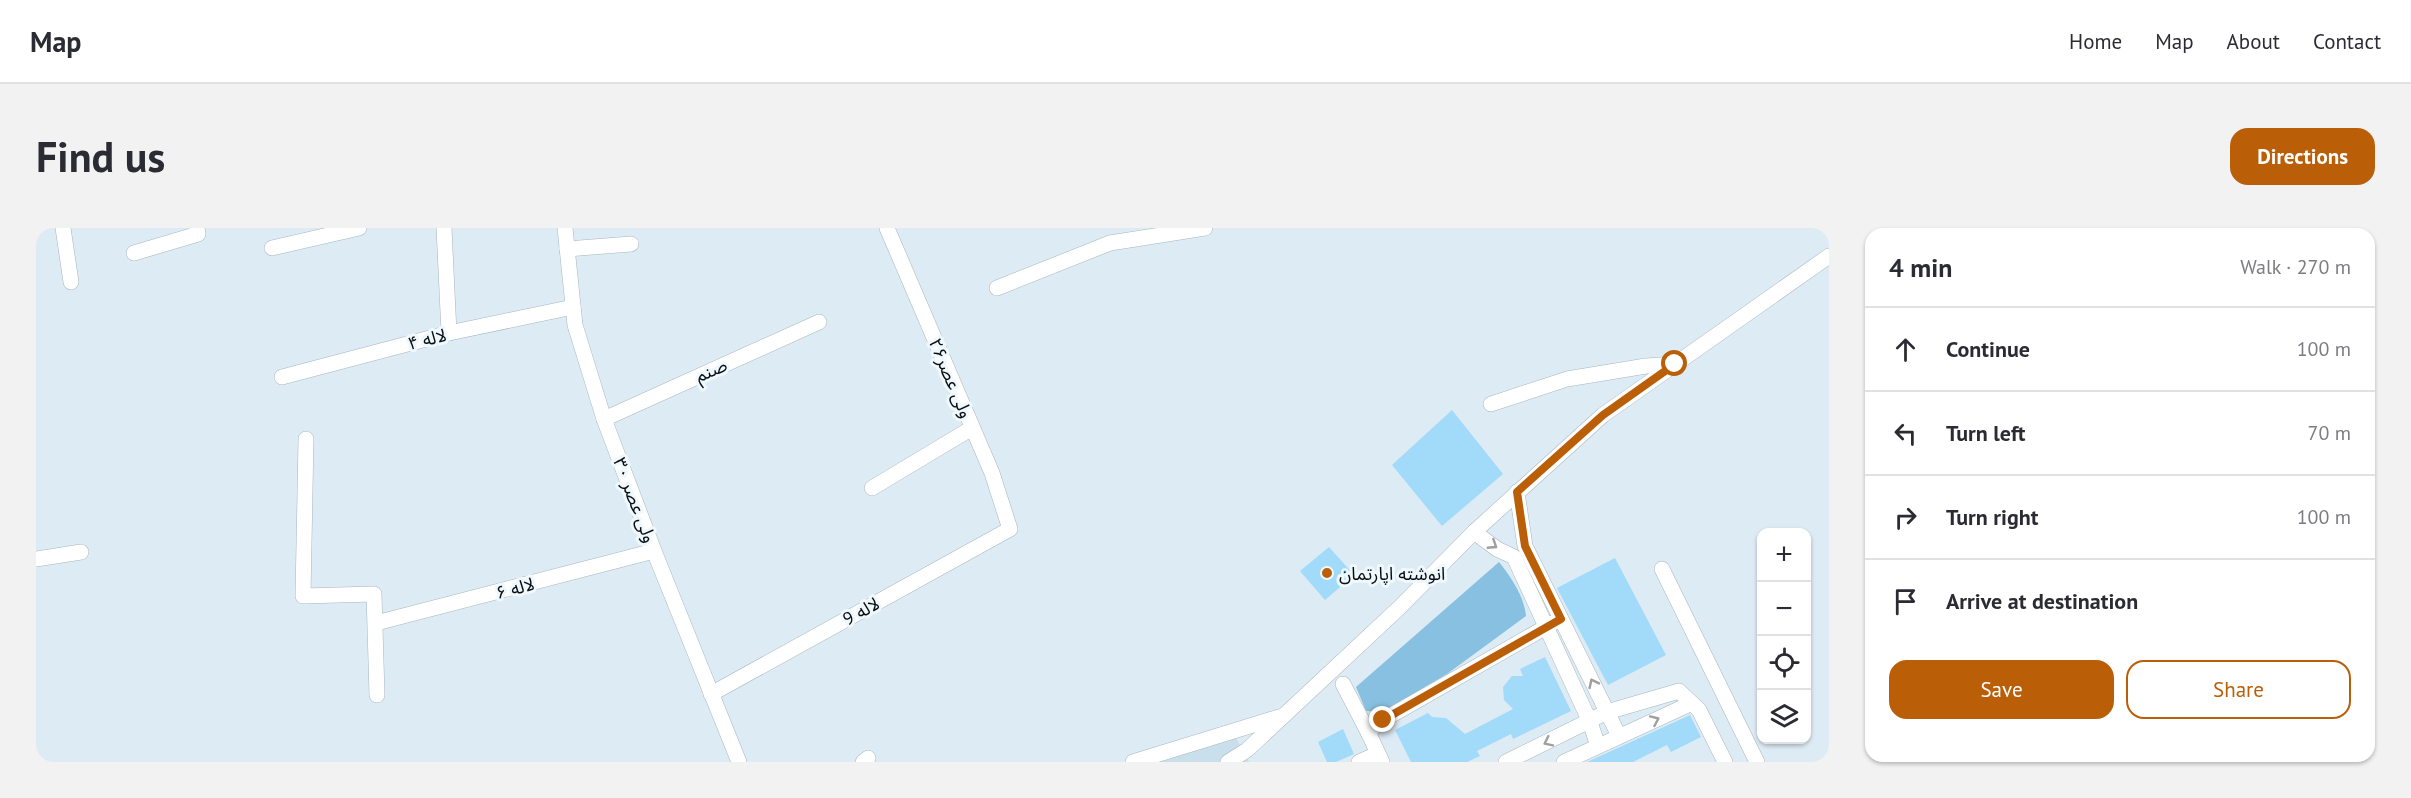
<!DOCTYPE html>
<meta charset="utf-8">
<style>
:root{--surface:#fff;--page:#f2f2f3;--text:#2b2b33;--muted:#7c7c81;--line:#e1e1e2;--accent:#ba5e08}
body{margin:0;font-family:"PT Sans","Noto Sans Arabic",sans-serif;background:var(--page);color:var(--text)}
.controls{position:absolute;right:18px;bottom:18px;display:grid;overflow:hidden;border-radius:12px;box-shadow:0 2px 4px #0004}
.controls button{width:54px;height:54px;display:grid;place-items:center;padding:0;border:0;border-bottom:2px solid var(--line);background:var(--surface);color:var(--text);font:30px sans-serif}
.stop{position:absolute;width:18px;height:18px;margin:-14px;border:4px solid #ba5e08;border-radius:50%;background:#fff}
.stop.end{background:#ba5e08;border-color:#fff;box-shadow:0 2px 6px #0008}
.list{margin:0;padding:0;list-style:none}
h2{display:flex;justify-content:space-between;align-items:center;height:78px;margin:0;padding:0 24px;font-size:26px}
h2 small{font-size:20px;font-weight:400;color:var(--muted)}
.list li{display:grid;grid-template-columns:39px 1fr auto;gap:18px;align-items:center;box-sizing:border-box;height:84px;padding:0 24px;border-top:2px solid var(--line)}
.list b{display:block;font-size:22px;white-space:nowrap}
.list em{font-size:20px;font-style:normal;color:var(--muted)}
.actions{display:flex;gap:12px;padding:18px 24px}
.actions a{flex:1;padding:14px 0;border:2px solid var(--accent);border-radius:18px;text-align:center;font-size:21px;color:var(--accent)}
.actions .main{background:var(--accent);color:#fff}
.icon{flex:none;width:33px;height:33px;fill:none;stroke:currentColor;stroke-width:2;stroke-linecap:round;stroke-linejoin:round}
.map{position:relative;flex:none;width:1793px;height:534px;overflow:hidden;border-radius:18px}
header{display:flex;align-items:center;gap:36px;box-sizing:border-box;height:84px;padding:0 30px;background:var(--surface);border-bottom:2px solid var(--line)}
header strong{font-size:28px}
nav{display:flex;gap:33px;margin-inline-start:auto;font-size:21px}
.intro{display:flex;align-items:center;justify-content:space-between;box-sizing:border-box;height:144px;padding:0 36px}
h1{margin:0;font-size:42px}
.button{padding:15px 27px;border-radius:18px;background:var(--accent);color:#fff;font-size:21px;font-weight:700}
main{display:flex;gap:36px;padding:0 36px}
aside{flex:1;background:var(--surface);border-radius:18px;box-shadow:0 2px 4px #0004}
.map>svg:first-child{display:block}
.built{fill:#c9dfec}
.green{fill:#87c0e0}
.building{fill:#a2dafa}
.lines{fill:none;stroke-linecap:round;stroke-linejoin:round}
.minor-casing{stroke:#a8b6be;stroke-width:16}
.minor{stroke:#fff;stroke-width:15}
.oneway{stroke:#9d9fa0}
.route{stroke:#ba5e08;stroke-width:8}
.poi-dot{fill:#ba5e08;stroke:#eff8fd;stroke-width:2}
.labels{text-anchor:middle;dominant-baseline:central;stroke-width:6;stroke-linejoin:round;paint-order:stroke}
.street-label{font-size:18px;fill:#090e11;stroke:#eff8fd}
.poi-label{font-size:18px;fill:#090e11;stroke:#eff8fd;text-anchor:start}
</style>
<header>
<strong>Map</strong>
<nav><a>Home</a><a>Map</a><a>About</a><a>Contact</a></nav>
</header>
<div class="intro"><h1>Find us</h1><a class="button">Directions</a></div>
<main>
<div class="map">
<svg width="1793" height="534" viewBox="0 0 1793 534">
<rect width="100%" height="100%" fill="#ddebf4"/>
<!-- built -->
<path class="built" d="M 1198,506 L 1213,534 L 1121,534 Z"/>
<!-- green -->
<path class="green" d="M 1463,334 C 1475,349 1488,368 1490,388 L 1411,446 L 1346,484 L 1330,483 L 1320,459 Z"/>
<!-- building -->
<g class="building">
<path d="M 1416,182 L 1467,246 L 1406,298 L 1356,237 Z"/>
<path d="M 1293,319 L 1318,347 L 1289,372 L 1264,343 Z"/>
<path d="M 1579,330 L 1630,427 L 1572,457 L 1521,360 Z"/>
<path d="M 1509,429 L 1535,483 L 1477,511 L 1475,506 L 1441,523 L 1444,528 L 1431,534 L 1375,534 L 1359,502 L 1392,485 L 1396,489 L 1410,490 L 1429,506 L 1477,481 L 1468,472 L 1467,459 L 1476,448 L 1487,448 L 1484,441 Z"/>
<path d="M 1654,487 L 1665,509 L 1635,524 L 1631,517 L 1597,534 L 1551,534 Z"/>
<path d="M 1307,501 L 1318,526 L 1300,534 L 1291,534 L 1282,514 Z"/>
</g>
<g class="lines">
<defs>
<g id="minor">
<path d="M 27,0 L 35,54"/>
<path d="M 408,0 L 413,105"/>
<path d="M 529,0 L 539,97 L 568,191 L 620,328 L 703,534"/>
<path d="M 236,20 L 323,0"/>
<path d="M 531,21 L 595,16"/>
<path d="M 98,25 L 162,6 L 161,0"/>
<path d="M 961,60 L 1074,15 L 1169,0"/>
<path d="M 246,149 L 413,105 L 537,79"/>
<path d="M 1455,176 L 1531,151 L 1610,138 L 1639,136"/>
<path d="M 568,191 L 783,94"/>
<path d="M 270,211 L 267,368 L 338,366 L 341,467"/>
<path d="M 836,260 L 936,200"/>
<path d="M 1481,264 L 1489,318 L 1583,508"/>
<path d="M 1438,304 L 1461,321 L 1478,329 L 1554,494 L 1562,518"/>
<path d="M 0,331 L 45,324"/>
<path d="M 1626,341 L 1721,534"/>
<path d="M 340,395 L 618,323"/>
<path d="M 1307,456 L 1332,504 L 1346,534"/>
<path d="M 675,466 L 974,301 L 956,245 L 851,0"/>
<path d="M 1332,504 L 1347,492 L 1517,395"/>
<path d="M 827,534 L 832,530"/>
<path d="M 1097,534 L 1243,489"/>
<path d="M 1192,534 L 1211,522 L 1364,379 L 1438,304 L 1567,187 L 1793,28"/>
<path d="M 1323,534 L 1341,526"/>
<path d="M 1470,534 L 1571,484 L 1643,463 L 1663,482 L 1689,534"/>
<path d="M 1528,534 L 1654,476"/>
</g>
</defs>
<!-- minor casing -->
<use href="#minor" class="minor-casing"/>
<!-- minor -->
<use href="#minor" class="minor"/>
</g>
<!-- one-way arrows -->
<defs><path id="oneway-chevron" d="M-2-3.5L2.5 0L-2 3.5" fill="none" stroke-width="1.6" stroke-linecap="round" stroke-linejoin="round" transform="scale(1.5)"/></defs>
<g class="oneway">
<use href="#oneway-chevron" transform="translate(1457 317) rotate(33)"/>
<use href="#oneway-chevron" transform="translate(1557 455) rotate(-116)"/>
<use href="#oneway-chevron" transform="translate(1619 492) rotate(-24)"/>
<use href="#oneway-chevron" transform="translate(1512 514) rotate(154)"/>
</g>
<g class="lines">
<!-- route -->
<path class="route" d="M 1347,492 L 1525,391 L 1489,318 L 1481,264 L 1567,187 L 1639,136"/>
</g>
<!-- markers -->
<circle class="poi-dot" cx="1291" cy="345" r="6"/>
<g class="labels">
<!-- street labels -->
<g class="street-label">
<text transform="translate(391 111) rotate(-14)">لاله ۴</text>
<text transform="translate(675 142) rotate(-24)">صنم</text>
<text transform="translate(915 150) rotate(67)">ولی عصر۲۶</text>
<text transform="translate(599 272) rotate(69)">ولی عصر ۳۰</text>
<text transform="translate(479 360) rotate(-15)">لاله ۶</text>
<text transform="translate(825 383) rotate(-29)">لاله 9</text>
</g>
<!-- poi labels -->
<g class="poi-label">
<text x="1303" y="345">انوشته اپارتمان</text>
</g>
</g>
</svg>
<div class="controls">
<button>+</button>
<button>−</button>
<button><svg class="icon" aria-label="locate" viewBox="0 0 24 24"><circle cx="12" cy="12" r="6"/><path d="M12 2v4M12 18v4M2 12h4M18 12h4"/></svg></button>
<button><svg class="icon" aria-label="layers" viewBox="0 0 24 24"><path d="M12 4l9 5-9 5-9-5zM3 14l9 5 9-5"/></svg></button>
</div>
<div class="stop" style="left:1639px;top:136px"></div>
<div class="stop end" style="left:1347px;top:492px"></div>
</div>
<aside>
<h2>4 min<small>Walk · 270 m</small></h2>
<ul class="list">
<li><svg class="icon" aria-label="ahead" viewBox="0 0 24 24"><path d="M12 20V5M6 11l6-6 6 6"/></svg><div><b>Continue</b></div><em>100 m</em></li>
<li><svg class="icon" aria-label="left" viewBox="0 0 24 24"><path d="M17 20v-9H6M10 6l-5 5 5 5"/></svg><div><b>Turn left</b></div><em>70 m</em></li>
<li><svg class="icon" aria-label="right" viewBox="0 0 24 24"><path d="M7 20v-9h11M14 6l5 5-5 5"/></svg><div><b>Turn right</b></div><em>100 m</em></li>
<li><svg class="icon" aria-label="arrive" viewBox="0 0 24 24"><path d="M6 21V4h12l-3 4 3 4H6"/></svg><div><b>Arrive at destination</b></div></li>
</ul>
<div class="actions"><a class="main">Save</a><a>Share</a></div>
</aside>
</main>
